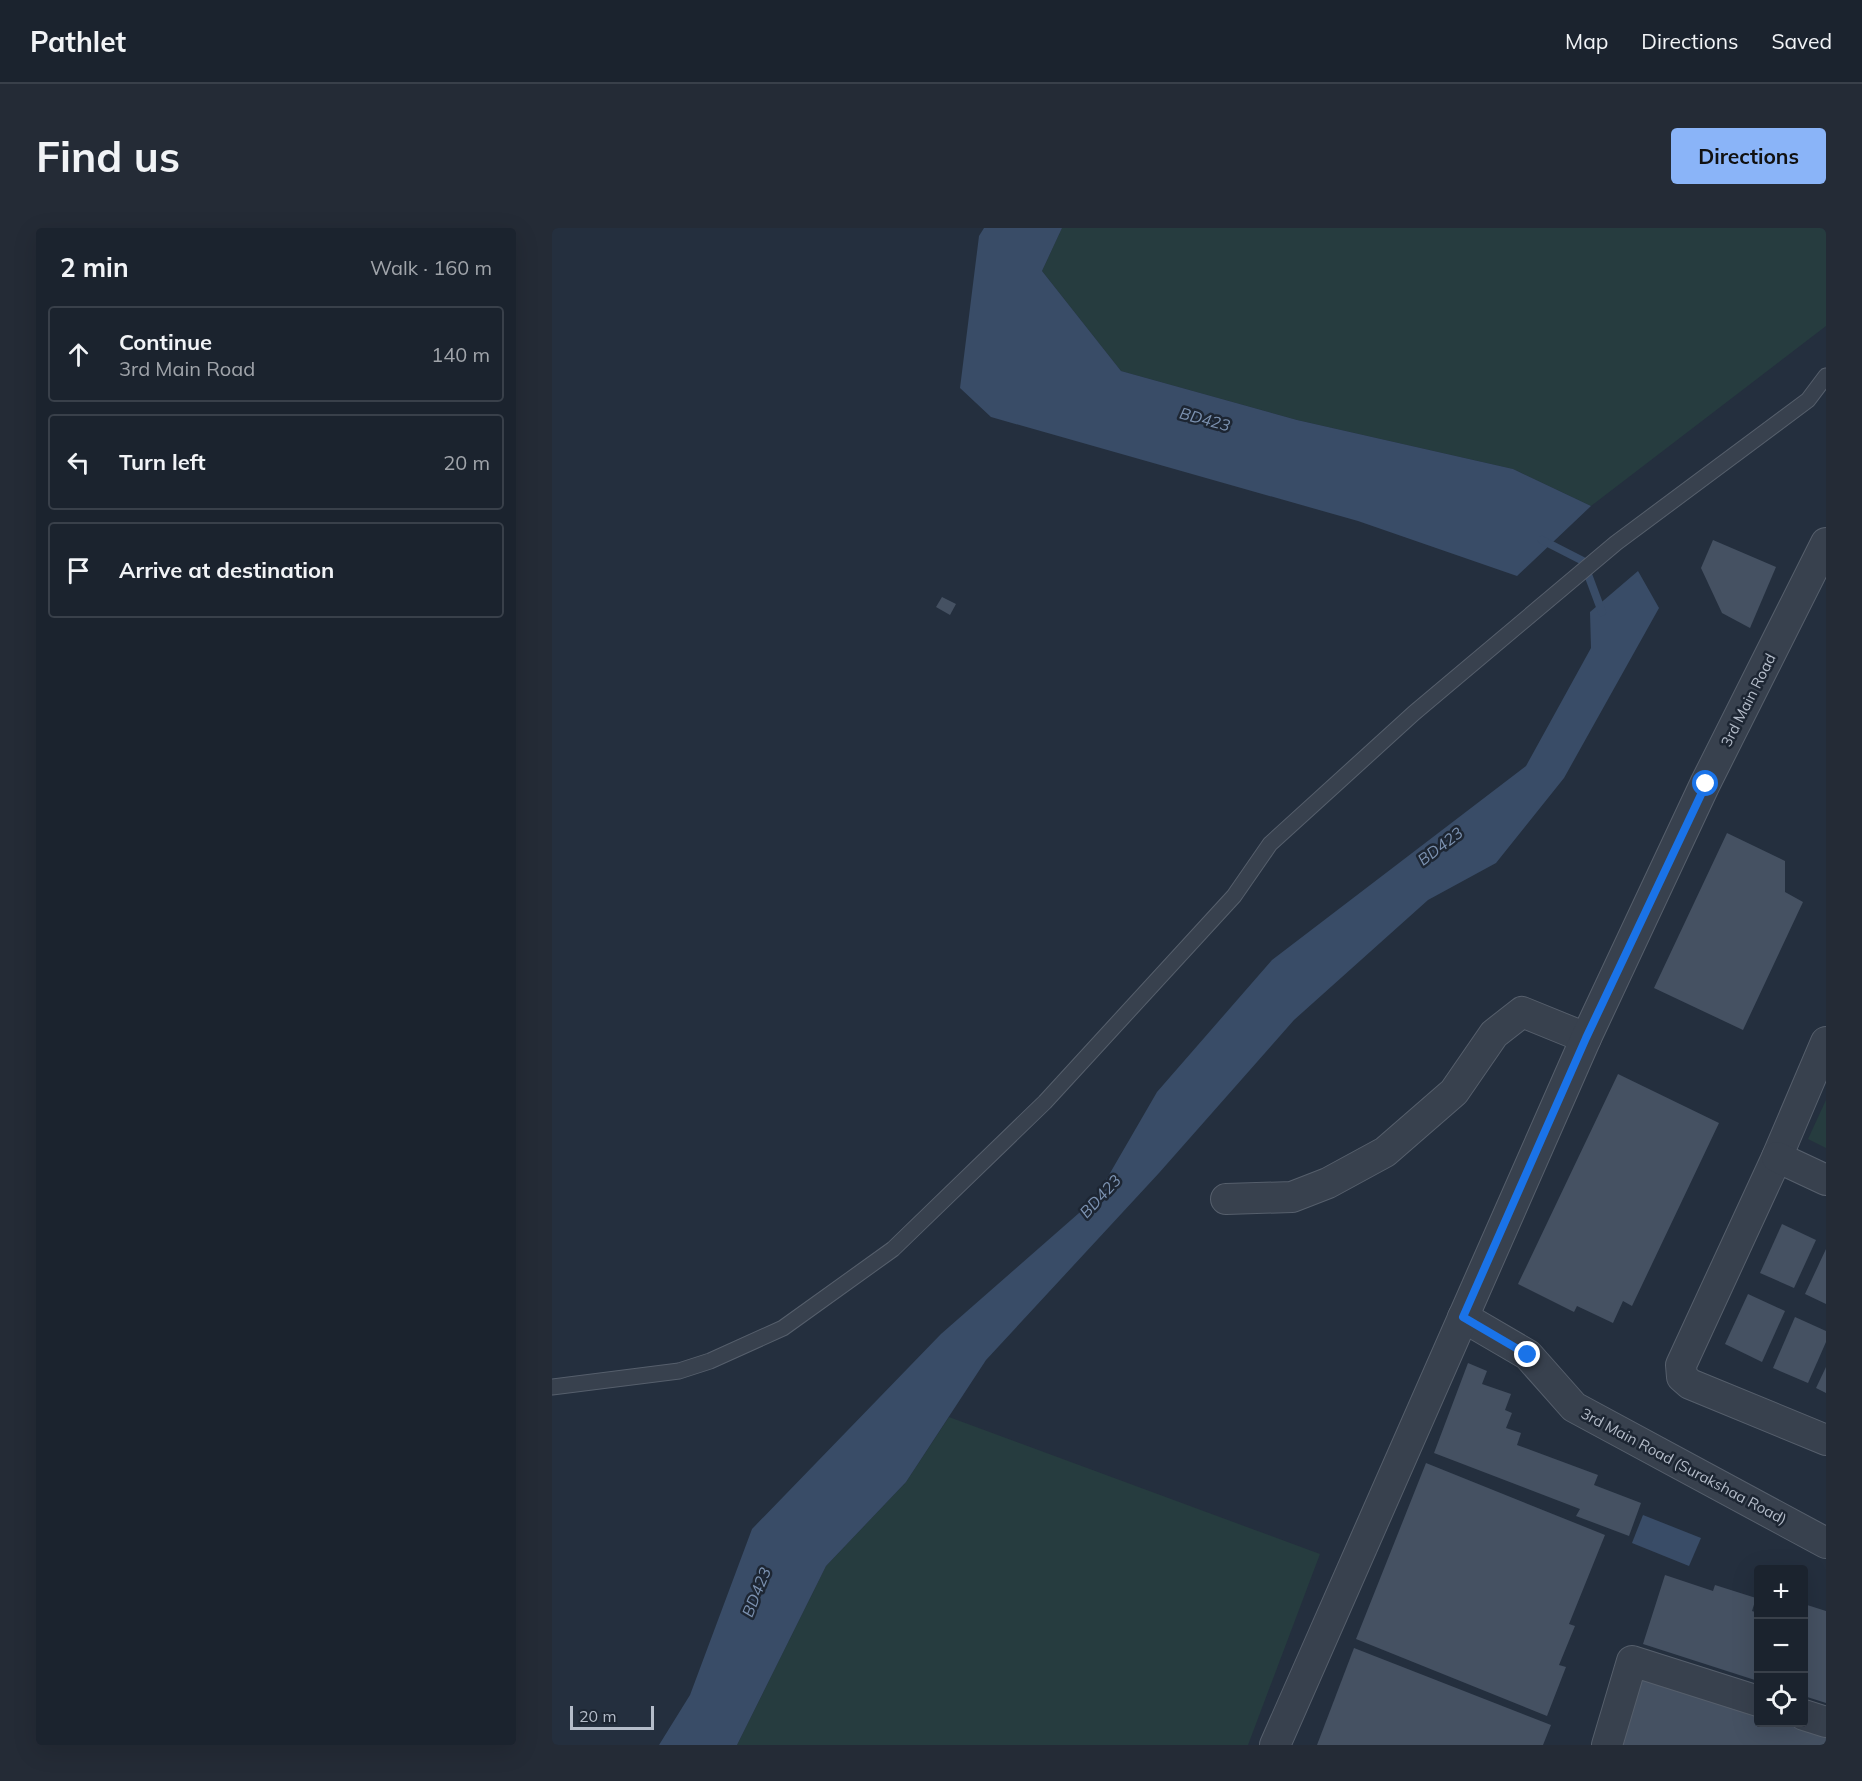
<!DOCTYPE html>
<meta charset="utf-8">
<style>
:root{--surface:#1b232e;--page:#242b36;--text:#f1f3f6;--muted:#a0a4aa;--line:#39404a;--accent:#8ab4f8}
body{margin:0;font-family:Mulish,sans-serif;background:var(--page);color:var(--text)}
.controls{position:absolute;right:18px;bottom:18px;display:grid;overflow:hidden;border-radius:6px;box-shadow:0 6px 24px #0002}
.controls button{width:54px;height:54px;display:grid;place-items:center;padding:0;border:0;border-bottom:2px solid var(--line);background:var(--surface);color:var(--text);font:30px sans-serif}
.scale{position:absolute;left:18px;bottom:15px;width:84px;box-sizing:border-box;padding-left:6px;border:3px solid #b4bcc9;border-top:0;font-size:16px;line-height:21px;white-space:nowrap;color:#b4bcc9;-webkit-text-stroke:4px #1d2633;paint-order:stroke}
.stop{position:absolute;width:18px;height:18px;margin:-14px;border:4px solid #1a73e8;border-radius:50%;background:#fff}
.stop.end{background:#1a73e8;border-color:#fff;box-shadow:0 2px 6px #0008}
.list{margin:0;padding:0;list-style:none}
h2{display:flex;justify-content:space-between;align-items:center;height:78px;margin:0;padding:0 24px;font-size:26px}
h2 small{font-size:20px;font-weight:400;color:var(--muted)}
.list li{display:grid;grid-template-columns:39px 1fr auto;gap:18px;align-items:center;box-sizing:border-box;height:96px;margin:0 12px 12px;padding:0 12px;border:2px solid var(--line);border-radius:6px}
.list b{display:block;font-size:22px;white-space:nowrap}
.list p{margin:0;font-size:20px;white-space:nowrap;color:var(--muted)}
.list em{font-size:20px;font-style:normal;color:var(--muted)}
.icon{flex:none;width:33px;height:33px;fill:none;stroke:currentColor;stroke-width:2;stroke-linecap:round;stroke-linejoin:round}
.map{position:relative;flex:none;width:1274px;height:1517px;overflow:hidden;border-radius:6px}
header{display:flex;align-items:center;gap:36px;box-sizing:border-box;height:84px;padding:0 30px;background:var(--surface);border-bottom:2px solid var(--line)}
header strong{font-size:28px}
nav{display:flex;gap:33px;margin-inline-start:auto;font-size:21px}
.intro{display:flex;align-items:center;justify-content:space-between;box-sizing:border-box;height:144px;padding:0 36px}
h1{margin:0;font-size:42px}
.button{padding:15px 27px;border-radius:6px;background:var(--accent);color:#111;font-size:21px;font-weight:700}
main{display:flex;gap:36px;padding:0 36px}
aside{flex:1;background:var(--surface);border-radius:6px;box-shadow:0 6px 24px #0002}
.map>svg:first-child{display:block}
.green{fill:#263c3f}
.water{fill:#394c67}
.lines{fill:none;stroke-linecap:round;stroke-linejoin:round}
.stream{stroke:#394c67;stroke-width:8}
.building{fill:#455162}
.lane-casing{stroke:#565f6c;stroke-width:17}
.street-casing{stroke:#565f6c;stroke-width:32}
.lane{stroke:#38414e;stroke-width:15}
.street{stroke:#38414e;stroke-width:30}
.route{stroke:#1a73e8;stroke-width:8}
.labels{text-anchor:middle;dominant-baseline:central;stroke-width:5;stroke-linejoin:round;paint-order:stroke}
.street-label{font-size:15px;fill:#b4bcc9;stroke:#1d2633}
.water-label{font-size:16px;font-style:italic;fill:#7c92b1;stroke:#1d2633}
</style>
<header>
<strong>Pathlet</strong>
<nav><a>Map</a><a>Directions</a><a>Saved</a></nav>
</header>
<div class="intro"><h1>Find us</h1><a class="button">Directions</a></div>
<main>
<aside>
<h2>2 min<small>Walk · 160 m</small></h2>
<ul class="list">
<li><svg class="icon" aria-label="ahead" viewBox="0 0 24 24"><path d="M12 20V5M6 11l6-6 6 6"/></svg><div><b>Continue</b><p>3rd Main Road</p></div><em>140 m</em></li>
<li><svg class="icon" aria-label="left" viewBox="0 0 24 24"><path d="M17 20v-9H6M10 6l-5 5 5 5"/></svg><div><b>Turn left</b></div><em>20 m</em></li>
<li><svg class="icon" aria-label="arrive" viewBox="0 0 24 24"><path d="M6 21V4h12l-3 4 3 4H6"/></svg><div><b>Arrive at destination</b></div></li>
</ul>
</aside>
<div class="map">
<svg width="1274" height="1517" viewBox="0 0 1274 1517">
<rect width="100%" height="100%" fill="#242f3e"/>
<!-- green -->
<g class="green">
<path d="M 510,0 L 1274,0 L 1274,98 L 1039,278 L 961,241 L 745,192 L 569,143 L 490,43 Z"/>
<path d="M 1274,872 L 1274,920 L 1256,911 Z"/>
<path d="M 397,1189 L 768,1326 L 696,1517 L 185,1517 L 274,1338 L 354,1254 Z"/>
</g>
<!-- water -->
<g class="water">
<path d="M 432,0 L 510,0 L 490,43 L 569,143 L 745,192 L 961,241 L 1039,278 L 965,348 L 806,293 L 439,189 L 408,160 L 427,8 Z"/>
<path d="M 1086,343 L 1107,380 L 1012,550 L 944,635 L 876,672 L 742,792 L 607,945 L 434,1132 L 354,1254 L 274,1338 L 185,1517 L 107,1517 L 138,1467 L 200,1301 L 389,1106 L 543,971 L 605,864 L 720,732 L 974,538 L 1039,420 L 1038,384 Z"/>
<path d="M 1091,1287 L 1149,1310 L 1137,1338 L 1080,1315 Z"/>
</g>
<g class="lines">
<!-- stream -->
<path class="stream" d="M 990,312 L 1031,333 L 1050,384"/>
</g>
<!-- building -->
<g class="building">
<path d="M 1161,312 L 1224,339 L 1198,400 L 1170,385 L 1149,340 Z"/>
<path d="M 390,369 L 404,376 L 398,387 L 384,379 Z"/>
<path d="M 1175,605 L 1233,633 L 1233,664 L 1251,674 L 1191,802 L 1102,760 Z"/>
<path d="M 1066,846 L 1167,895 L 1080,1078 L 1071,1073 L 1061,1095 L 1025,1078 L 1022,1084 L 966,1056 Z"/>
<path d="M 1230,996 L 1264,1012 L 1242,1060 L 1208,1045 Z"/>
<path d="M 1274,1021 L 1274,1076 L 1253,1066 Z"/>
<path d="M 1196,1066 L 1233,1083 L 1210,1134 L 1173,1116 Z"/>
<path d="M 1243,1089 L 1274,1103 L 1274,1114 L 1256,1155 L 1221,1140 Z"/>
<path d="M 916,1135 L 935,1143 L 930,1156 L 959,1166 L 953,1182 L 960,1185 L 954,1200 L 969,1205 L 965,1217 L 1046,1247 L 1042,1257 L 1089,1275 L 1077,1308 L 1024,1288 L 1028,1281 L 882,1225 Z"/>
<path d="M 1274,1139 L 1274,1165 L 1264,1160 Z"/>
<path d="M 874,1235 L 1053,1307 L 1017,1396 L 1023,1398 L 1007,1437 L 1014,1439 L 995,1488 L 804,1411 Z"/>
<path d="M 1113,1347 L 1161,1363 L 1163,1357 L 1204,1370 L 1200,1383 L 1206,1385 L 1206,1453 L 1091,1416 Z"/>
<path d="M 1252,1376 L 1274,1383 L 1274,1475 L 1252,1468 Z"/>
<path d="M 802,1420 L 999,1497 L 991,1517 L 765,1517 Z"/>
<path d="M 1083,1441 L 1206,1483 L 1206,1494 L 1240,1494 L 1274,1506 L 1274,1517 L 1062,1517 Z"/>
</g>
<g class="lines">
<defs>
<path id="lane" d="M 0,1159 L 127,1143 L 158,1133 L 231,1100 L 341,1021 L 493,874 L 682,668 L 718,616 L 862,485 L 1064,315 L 1256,172 L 1274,148"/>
<g id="street">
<path d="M 1274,814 L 1225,929 L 1129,1137 L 1130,1149 L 1138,1156 L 1274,1212"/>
<path d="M 1225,929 L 1274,952"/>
<path d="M 674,971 L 740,969 L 776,955 L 833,924 L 902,864 L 942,806 L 970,784 L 1034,810"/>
<path d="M 911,1089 L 976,1127 L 1022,1179 L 1274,1315"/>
<path d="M 1252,1487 L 1274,1494"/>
<path d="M 723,1517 L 1034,810 L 1153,556 L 1274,315"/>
<path d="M 1055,1517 L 1080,1433 L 1206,1473"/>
</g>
</defs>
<!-- lane casing -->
<use href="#lane" class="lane-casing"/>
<!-- street casing -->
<use href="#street" class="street-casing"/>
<!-- lane -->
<use href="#lane" class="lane"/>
<!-- street -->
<use href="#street" class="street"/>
</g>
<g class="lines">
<!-- route -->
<path class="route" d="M 976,1127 L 911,1089 L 1034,810 L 1154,556"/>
</g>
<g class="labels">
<!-- street labels -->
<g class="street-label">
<text transform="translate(1196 472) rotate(-63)">3rd Main Road</text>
<text transform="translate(1132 1238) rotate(28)">3rd Main Road (Surakshaa Road)</text>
</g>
<!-- water labels -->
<g class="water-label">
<text transform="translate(653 191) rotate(15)">BD423</text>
<text transform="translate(888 618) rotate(-37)">BD423</text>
<text transform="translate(548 968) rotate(-47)">BD423</text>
<text transform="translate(204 1364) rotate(-68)">BD423</text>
</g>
</g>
</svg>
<div class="controls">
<button>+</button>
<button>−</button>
<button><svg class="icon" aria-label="locate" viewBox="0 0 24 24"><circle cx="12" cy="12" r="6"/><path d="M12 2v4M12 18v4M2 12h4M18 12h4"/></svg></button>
</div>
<div class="scale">20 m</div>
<div class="stop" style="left:1154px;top:556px"></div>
<div class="stop end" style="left:976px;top:1127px"></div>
</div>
</main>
